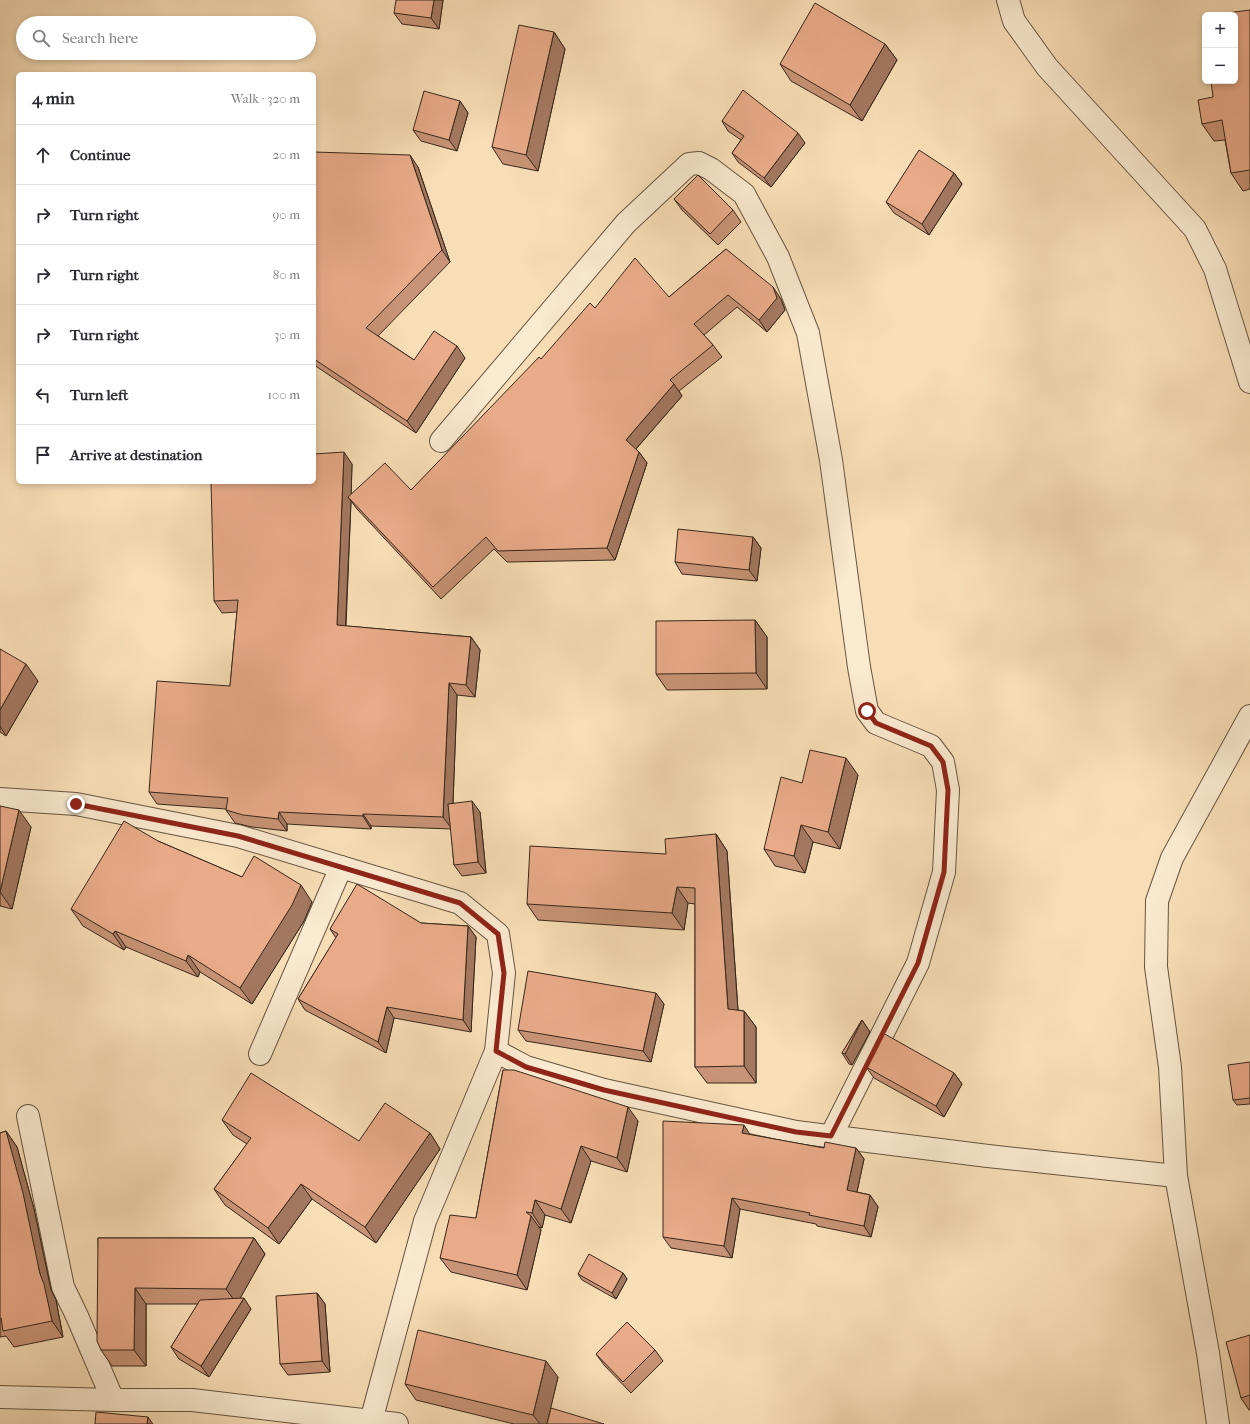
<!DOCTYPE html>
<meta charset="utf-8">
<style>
:root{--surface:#fff;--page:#f7f7f7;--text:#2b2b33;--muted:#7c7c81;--line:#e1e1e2}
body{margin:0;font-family:"IM FELL French Canon",serif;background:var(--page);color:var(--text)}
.controls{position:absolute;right:12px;top:12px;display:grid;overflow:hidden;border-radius:6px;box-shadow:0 2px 6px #0003}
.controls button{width:36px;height:36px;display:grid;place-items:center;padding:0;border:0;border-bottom:1px solid var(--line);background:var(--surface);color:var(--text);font:20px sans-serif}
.stop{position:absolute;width:12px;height:12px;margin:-9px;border:3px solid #8f2418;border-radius:50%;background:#fff}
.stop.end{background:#8f2418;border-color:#fff;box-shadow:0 1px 4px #0008}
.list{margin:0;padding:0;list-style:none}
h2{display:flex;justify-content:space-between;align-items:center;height:52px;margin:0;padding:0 16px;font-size:17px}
h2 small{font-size:13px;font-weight:400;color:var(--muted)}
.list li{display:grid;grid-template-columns:26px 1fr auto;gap:12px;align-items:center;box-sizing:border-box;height:60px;padding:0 16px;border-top:1px solid var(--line)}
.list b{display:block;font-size:15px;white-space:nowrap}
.list em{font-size:13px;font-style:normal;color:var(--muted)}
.icon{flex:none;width:22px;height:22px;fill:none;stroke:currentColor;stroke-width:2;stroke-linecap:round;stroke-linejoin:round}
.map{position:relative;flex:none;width:1250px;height:1424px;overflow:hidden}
.search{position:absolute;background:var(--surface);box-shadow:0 2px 6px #0003;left:16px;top:16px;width:300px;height:44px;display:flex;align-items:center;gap:10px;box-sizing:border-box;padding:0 14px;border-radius:22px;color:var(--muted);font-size:15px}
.panel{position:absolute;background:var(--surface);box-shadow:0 2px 6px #0003;left:16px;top:72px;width:300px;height:412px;border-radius:6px}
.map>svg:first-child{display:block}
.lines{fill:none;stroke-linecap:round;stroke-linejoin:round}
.minor-casing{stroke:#675540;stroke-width:24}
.minor{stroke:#faead0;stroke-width:22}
.wall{fill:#c89376;stroke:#372719}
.shaded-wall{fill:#a37860;stroke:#372719}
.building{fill:#e9ab89;stroke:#372719}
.route{stroke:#8f2418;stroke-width:5}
</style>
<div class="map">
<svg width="1250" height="1424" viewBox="0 0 1250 1424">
<rect width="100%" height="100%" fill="#f8deb7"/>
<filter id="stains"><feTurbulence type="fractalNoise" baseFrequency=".005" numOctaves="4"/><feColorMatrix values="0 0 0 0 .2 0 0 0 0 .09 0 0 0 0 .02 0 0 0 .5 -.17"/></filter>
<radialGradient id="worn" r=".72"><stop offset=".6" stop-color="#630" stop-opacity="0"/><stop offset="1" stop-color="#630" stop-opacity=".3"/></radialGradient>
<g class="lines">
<defs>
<g id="minor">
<path d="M 1008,0 L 1014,21 L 1047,67 L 1195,229 L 1215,269 L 1250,382"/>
<path d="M 441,441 L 626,223 L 689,164 L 699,163 L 711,169 L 744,194 L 778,257 L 808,333 L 831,460 L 859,667 L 867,711 L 876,723 L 931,746 L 943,762 L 948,790 L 944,872 L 918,963 L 831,1136"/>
<path d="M 0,799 L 76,804 L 238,836 L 460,903 L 498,934 L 504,973 L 496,1051 L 526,1067 L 604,1090 L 796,1132 L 988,1156 L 1176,1176"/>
<path d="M 260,1054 L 341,867"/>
<path d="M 28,1116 L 63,1287 L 77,1316 L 113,1400"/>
<path d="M 0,1397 L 113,1400 L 192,1400 L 397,1424"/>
<path d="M 371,1421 L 425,1221 L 496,1051"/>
<path d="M 1218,1424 L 1208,1353 L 1176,1176 L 1170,1067 L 1156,967 L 1157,901 L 1172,858 L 1250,716"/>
</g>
</defs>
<!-- minor casing -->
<use href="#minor" class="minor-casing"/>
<!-- minor -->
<use href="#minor" class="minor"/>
</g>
<!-- wall -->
<g class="wall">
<path d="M 443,0 L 439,29 L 402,24 L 394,13 Z"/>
<path d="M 1250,10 L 1250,189 L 1243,191 L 1231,173 L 1225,140 L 1214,141 L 1202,124 Z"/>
<path d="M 554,32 L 565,49 L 538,171 L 503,164 L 492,147 Z"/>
<path d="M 885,44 L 897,60 L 862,121 L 791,81 L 780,64 Z"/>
<path d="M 460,101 L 468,113 L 457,151 L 421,141 L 413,130 Z"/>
<path d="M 722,121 L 805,143 L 771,187 L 738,162 L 732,153 L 741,140 L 728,131 Z"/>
<path d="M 314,152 L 418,167 L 450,262 L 378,336 L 414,360 L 465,358 L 416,433 L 314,365 Z"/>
<path d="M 954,173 L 962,184 L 929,235 L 894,213 L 886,202 Z"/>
<path d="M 674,199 L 733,210 L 741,222 L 718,245 L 682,210 Z"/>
<path d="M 726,249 L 781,299 L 785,310 L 767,332 L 737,307 L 704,335 L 713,345 L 722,357 L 679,391 L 682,396 L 636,449 L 639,452 L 647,463 L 615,560 L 507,562 L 494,549 L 441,599 L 357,509 L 351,501 L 346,626 L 471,637 L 480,650 L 475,697 L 457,695 L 453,803 L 480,812 L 486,873 L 462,876 L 454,865 L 451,829 L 371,826 L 371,829 L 287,824 L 287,831 L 252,827 L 235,823 L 226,810 L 226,809 L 157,804 L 149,792 L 230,686 L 237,612 L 222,613 L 214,601 L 352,464 L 351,495 L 411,490 L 541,359 L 595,308 L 669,297 Z"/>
<path d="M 753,537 L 761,548 L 757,581 L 682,574 L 675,562 Z"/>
<path d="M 755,620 L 767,637 L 767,689 L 667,690 L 656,674 Z"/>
<path d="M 0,649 L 38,681 L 6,736 L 0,732 Z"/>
<path d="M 858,775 L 840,849 L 813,842 L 805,873 L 775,866 L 764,849 L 802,783 Z"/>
<path d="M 0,806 L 31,827 L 12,909 L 0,906 Z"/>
<path d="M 716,834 L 727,851 L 738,1010 L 744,1011 L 756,1027 L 756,1083 L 707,1083 L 695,1067 L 695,904 L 688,903 L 684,930 L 538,920 L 527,904 L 666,854 Z"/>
<path d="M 158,841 L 242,877 L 312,902 L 304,921 L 252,1004 L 200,972 L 198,977 L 126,947 L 124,950 L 83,926 L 71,909 Z"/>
<path d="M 421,923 L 468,926 L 476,937 L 471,1032 L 394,1018 L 386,1053 L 305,1010 L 298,999 L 336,938 L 330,929 Z"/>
<path d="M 664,1004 L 651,1062 L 526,1041 L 518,1030 Z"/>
<path d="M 862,1020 L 870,1032 L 852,1065 L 849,1064 L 842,1053 Z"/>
<path d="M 1250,1062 L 1250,1104 L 1237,1105 L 1233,1100 Z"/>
<path d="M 866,1067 L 954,1073 L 962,1084 L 944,1117 L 874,1078 Z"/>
<path d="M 503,1070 L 638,1121 L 627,1172 L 591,1161 L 571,1223 L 545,1215 L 542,1228 L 539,1227 L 541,1230 L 527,1290 L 451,1272 L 440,1258 L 476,1218 Z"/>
<path d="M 222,1120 L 359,1141 L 430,1133 L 440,1149 L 376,1243 L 312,1199 L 279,1244 L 225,1205 L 214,1189 L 247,1144 L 233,1135 Z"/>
<path d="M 6,1131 L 17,1147 L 34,1209 L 51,1290 L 56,1300 L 63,1337 L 14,1347 L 6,1336 L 0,1337 L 0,1133 Z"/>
<path d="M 751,1135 L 824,1148 L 856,1148 L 864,1159 L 857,1192 L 870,1195 L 878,1207 L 871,1237 L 817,1226 L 816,1224 L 740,1209 L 732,1258 L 671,1248 L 663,1237 Z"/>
<path d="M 98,1238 L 254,1238 L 265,1254 L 240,1298 L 251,1309 L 209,1377 L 179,1359 L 171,1347 L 198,1304 L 146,1304 L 146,1366 L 112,1366 L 101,1350 Z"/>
<path d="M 623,1273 L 627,1279 L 616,1299 L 582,1280 L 578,1274 Z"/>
<path d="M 317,1293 L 325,1304 L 330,1372 L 288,1375 L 280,1364 Z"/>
<path d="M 1250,1335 L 1250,1410 L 1249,1410 L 1241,1398 Z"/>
<path d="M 655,1350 L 663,1361 L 631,1393 L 604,1365 L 596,1354 Z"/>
<path d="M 558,1377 L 547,1421 L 604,1424 L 514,1424 L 416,1400 L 405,1384 Z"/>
</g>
<!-- shaded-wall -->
<g class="shaded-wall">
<path d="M 434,0 L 443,0 L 439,29 L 431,18 Z"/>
<path d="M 554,32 L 565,49 L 538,171 L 526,155 Z"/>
<path d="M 885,44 L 897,60 L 862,121 L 850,105 Z"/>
<path d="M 460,101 L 468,113 L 457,151 L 449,140 Z"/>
<path d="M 798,133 L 805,143 L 771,187 L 764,178 Z"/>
<path d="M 410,155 L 418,167 L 450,262 L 442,250 Z"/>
<path d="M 954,173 L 962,184 L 929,235 L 922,224 Z"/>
<path d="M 773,287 L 781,299 L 785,310 L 767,332 L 759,320 Z"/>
<path d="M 457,346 L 465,358 L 416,433 L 407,421 Z"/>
<path d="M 674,384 L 682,396 L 634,451 L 626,440 Z"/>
<path d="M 344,452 L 352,464 L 351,500 L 348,497 L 351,501 L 345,637 L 337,625 Z"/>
<path d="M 639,452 L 647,463 L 615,560 L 607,548 Z"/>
<path d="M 753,537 L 761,548 L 757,581 L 749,570 Z"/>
<path d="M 755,620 L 767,637 L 767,689 L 756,673 Z"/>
<path d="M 471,637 L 480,650 L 475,697 L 466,685 Z"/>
<path d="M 26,664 L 38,681 L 6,736 L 0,726 L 0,710 Z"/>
<path d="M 449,683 L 457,695 L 452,829 L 443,817 Z"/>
<path d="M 846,758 L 858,775 L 840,849 L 828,832 Z"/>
<path d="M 472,801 L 480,812 L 486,873 L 478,862 Z"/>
<path d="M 19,810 L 31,827 L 12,909 L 0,892 Z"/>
<path d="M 279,812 L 287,824 L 287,831 L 278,819 Z"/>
<path d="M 363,814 L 371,826 L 371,829 L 363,816 Z"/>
<path d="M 801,825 L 813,842 L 805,873 L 794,856 Z"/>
<path d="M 716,834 L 727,851 L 739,1026 L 728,1009 Z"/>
<path d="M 301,885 L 312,902 L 304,921 L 252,1004 L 240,988 Z"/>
<path d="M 677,887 L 688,903 L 684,930 L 672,913 Z"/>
<path d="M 468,926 L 476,937 L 471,1032 L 463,1020 Z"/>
<path d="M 115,931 L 126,947 L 124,950 L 113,934 Z"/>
<path d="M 188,955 L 200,972 L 198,977 L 186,961 Z"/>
<path d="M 656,993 L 664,1004 L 651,1062 L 643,1051 Z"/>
<path d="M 387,1007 L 394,1018 L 386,1053 L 378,1042 Z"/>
<path d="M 744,1011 L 756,1027 L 756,1083 L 744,1066 Z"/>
<path d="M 862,1020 L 870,1032 L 852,1065 L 845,1054 Z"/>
<path d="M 954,1073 L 962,1084 L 944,1117 L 936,1106 Z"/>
<path d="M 628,1107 L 638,1121 L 627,1172 L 617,1158 Z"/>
<path d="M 744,1125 L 751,1136 L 742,1133 Z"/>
<path d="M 6,1131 L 17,1147 L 34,1209 L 51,1290 L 56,1300 L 63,1337 L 52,1321 L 40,1274 Z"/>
<path d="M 430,1133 L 440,1149 L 376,1243 L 365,1227 Z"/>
<path d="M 581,1146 L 591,1161 L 571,1223 L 561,1209 Z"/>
<path d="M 856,1148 L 864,1159 L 855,1201 L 847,1190 Z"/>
<path d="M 301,1184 L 312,1199 L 279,1244 L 268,1228 Z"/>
<path d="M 870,1195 L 878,1207 L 871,1237 L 864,1226 Z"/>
<path d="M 732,1198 L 740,1209 L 732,1258 L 724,1246 Z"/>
<path d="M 535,1200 L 545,1215 L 542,1228 L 532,1213 Z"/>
<path d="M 531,1216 L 541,1230 L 527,1290 L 517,1275 Z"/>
<path d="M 254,1238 L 265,1254 L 237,1304 L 226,1289 Z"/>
<path d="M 623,1273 L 627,1279 L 616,1299 L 612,1293 Z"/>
<path d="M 135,1288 L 146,1304 L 146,1366 L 134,1350 Z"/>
<path d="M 317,1293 L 325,1304 L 330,1372 L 322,1361 Z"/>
<path d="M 244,1298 L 251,1309 L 209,1377 L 201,1366 Z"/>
<path d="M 546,1361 L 558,1377 L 547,1424 L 540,1424 L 533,1415 Z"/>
<path d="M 148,1417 L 153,1424 L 147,1424 Z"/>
</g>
<!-- building -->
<g class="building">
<path d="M 396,0 L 434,0 L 431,18 L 394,13 Z"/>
<path d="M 815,3 L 885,44 L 850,105 L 780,64 Z"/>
<path d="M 1250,10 L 1250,170 L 1231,173 L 1222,120 L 1202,124 L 1198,100 L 1213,97 L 1211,81 L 1235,81 L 1235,15 L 1211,15 Z"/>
<path d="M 1204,16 L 1205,16 L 1205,26 Z"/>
<path d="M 519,25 L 554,32 L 526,155 L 492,147 Z"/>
<path d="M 743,90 L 798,133 L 764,178 L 732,153 L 744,136 L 722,121 Z"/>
<path d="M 424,91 L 460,101 L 449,140 L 413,130 Z"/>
<path d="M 919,150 L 954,173 L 922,224 L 886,202 Z"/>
<path d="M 314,152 L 410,155 L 442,250 L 366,328 L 414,360 L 434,331 L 457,346 L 407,421 L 314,359 Z"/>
<path d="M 698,175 L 733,210 L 710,234 L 674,199 Z"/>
<path d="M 726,249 L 773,287 L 777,298 L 759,320 L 728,295 L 694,324 L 713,345 L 670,380 L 674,384 L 626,440 L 639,452 L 607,548 L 498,551 L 486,537 L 433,587 L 348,497 L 385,463 L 411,490 L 539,357 L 541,359 L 590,303 L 595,308 L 635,258 L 669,297 Z"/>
<path d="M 344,452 L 337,625 L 471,637 L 466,685 L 449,683 L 443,817 L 363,814 L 363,816 L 279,812 L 278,819 L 243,815 L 226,810 L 228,798 L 149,792 L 157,681 L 230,686 L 238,600 L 214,601 L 211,482 L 314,482 L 314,454 Z"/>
<path d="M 678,529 L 753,537 L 749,570 L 675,562 Z"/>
<path d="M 755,620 L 756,673 L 656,674 L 656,621 Z"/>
<path d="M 0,649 L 26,664 L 0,710 Z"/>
<path d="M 810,750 L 846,758 L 828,832 L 801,825 L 794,856 L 764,849 L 781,777 L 802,783 Z"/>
<path d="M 472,801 L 478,862 L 454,865 L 448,804 Z"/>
<path d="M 0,806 L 19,810 L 0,892 Z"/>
<path d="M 124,821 L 158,841 L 242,877 L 254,856 L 301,885 L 292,905 L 240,988 L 188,955 L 186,961 L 115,931 L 113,934 L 71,909 Z"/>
<path d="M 716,834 L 728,1009 L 744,1011 L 744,1066 L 695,1067 L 695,888 L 677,887 L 672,913 L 527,904 L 530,846 L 666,854 L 665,839 Z"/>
<path d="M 357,884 L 421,923 L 468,926 L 463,1020 L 387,1007 L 378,1042 L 298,999 L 338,934 L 330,929 Z"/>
<path d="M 528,971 L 656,993 L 643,1051 L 518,1030 Z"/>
<path d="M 862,1020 L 845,1054 L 842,1053 Z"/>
<path d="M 883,1033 L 954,1073 L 936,1106 L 866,1067 Z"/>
<path d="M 1250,1062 L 1250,1098 L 1233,1100 L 1228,1065 Z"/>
<path d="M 503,1070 L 514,1070 L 628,1107 L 617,1158 L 581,1146 L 561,1209 L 535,1200 L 532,1213 L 526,1212 L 531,1216 L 517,1275 L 440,1258 L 450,1215 L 476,1218 Z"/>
<path d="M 251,1073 L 359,1141 L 385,1103 L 430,1133 L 365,1227 L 301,1184 L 268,1228 L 214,1189 L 251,1138 L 222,1120 Z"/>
<path d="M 663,1121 L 744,1125 L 742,1133 L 824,1148 L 825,1142 L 856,1148 L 847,1190 L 870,1195 L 864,1226 L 809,1215 L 810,1213 L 732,1198 L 724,1246 L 663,1237 Z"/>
<path d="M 6,1131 L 23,1193 L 40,1274 L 44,1284 L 52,1321 L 3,1331 L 1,1318 L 0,1318 L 0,1133 Z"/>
<path d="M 98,1238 L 254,1238 L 226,1289 L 135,1288 L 134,1350 L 101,1350 L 97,1341 Z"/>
<path d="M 589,1254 L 623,1273 L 612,1293 L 578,1274 Z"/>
<path d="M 317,1293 L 322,1361 L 280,1364 L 276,1296 Z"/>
<path d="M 244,1298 L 201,1366 L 171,1347 L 200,1300 Z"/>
<path d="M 627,1322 L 655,1350 L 623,1382 L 596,1354 Z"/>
<path d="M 418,1330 L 546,1361 L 533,1415 L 405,1384 Z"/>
<path d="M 1250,1335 L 1250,1395 L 1241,1398 L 1226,1342 Z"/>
<path d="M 551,1408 L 604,1424 L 547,1424 Z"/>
<path d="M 96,1412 L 148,1417 L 147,1424 L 95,1424 Z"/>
</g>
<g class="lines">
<!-- route -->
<path class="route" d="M 76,804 L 238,836 L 460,903 L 498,934 L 504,973 L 496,1051 L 526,1067 L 604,1090 L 796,1132 L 831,1136 L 918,963 L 944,872 L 948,790 L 943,762 L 931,746 L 876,723 L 867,711"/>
</g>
<rect width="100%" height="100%" filter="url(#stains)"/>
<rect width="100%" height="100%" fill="url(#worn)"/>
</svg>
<div class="controls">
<button>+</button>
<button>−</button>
</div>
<div class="stop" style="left:867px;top:711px"></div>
<div class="stop end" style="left:76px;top:804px"></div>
<div class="search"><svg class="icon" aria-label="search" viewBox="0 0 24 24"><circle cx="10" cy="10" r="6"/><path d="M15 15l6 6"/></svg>Search here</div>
<section class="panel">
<h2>4 min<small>Walk · 320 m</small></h2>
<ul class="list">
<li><svg class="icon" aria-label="ahead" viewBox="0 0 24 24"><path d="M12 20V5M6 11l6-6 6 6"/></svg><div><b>Continue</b></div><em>20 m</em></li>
<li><svg class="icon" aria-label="right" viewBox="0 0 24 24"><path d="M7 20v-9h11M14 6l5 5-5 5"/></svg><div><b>Turn right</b></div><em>90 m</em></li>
<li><svg class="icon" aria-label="right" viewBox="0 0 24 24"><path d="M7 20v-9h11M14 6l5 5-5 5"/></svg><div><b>Turn right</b></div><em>80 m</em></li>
<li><svg class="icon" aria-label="right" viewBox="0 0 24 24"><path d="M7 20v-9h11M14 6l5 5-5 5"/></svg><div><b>Turn right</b></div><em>30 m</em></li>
<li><svg class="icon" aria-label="left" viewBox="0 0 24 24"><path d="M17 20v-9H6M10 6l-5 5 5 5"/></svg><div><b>Turn left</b></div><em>100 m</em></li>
<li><svg class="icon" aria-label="arrive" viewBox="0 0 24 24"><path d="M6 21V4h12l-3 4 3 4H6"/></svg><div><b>Arrive at destination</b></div></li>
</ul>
</section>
</div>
